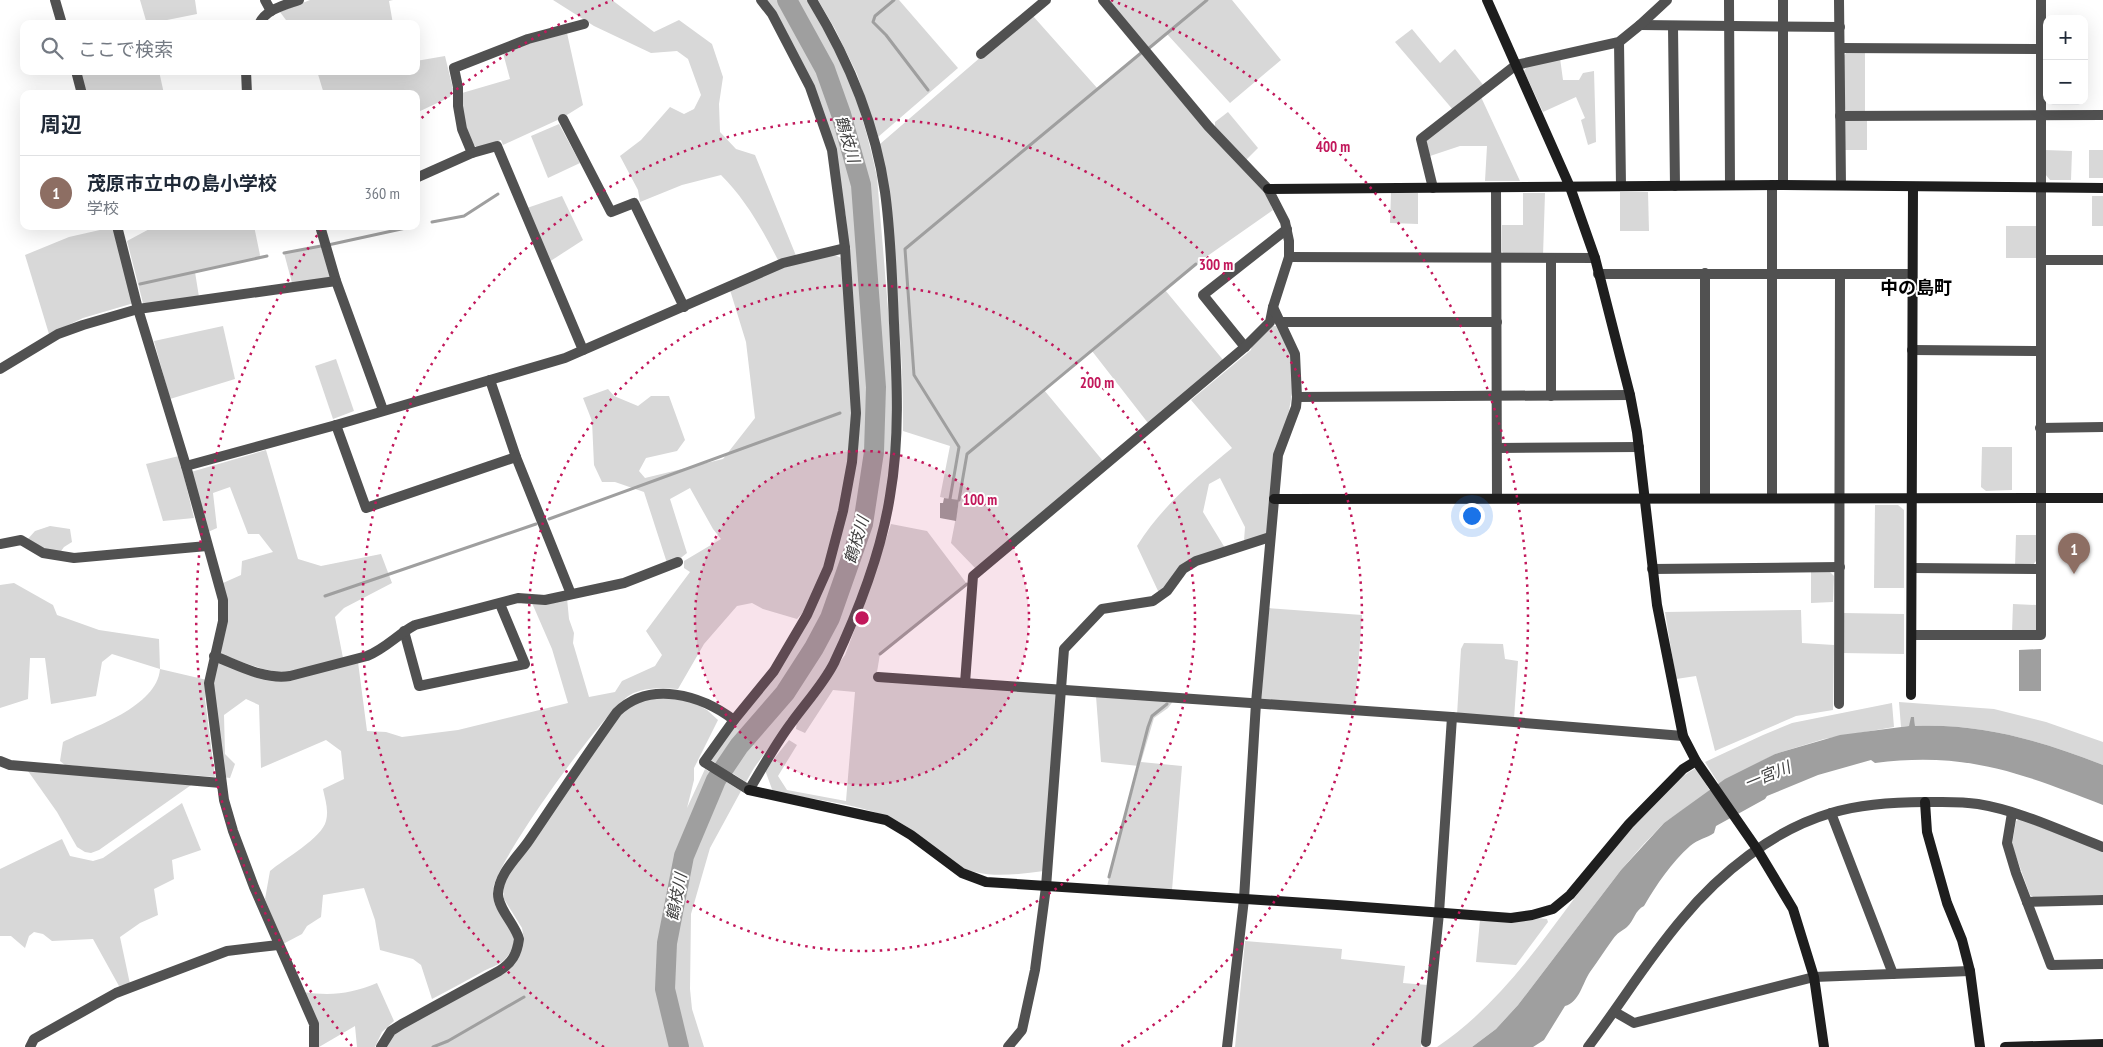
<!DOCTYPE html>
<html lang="ja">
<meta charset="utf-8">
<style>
:root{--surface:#fff;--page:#f6f6f7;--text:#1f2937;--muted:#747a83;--line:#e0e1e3;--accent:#000}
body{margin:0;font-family:"PT Sans Narrow","Noto Sans JP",sans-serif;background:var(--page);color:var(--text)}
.controls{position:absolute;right:15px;top:15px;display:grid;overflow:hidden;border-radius:10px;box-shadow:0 5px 20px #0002}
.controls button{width:45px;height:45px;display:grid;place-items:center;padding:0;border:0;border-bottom:1px solid var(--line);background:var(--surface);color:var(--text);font:25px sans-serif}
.you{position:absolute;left:1471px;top:515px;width:18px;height:18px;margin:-12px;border:4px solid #fff;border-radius:50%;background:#1a73e8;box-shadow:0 0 0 8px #1a73e833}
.badge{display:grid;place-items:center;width:32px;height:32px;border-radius:50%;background:var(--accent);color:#fff;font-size:16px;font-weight:700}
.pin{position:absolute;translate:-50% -41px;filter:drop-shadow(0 1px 2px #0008)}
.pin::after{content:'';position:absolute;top:26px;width:18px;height:15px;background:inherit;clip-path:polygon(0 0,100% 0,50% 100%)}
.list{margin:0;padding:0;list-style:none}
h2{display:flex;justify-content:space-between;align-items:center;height:65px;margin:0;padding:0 20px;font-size:21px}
h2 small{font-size:16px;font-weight:400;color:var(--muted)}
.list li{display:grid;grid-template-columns:32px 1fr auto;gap:15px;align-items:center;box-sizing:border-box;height:75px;padding:0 20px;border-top:1px solid var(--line)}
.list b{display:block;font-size:19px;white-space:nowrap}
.list p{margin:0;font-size:16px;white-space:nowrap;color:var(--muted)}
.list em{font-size:16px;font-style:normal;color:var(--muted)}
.icon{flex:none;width:28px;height:28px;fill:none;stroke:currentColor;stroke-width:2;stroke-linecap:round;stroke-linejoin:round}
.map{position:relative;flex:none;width:2103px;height:1047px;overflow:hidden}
.search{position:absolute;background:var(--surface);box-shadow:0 5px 20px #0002;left:20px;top:20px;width:400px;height:55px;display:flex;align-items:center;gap:12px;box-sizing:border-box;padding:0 18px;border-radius:10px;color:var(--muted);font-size:19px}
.panel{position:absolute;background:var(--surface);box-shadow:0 5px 20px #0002;left:20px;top:90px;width:400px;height:140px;border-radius:10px}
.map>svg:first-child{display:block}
.green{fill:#d8d8d8}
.water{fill:#9f9f9f}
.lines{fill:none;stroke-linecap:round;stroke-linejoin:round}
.stream{stroke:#9f9f9f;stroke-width:3}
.river{stroke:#9f9f9f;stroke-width:20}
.street{stroke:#515151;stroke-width:10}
.secondary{stroke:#1e1e1e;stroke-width:10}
.ring{fill:none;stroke:#c2185b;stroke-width:2.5;stroke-dasharray:2.5 5}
.labels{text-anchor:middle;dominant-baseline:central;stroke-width:4;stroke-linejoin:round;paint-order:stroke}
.water-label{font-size:16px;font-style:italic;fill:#404040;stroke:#fff}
.quarter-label{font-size:18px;font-weight:bold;fill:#000;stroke:#fff}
.centre{fill:#c2185b;stroke:#fff;stroke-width:2.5}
.ring-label{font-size:15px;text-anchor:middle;font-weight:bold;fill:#c2185b;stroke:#fff;stroke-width:4;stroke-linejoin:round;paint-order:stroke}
</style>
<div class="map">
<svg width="2103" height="1047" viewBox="0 0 2103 1047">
<rect width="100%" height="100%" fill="#fff"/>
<!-- green -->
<g class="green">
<path d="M 140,0 L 195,0 L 197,14 L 167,20 L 166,24 L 147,24 Z"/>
<path d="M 310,0 L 393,0 L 389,1 L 393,24 L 289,24 L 280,12 Z"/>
<path d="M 553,0 L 612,0 L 654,32 L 679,20 L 712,44 L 723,77 L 719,104 L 720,132 L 736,149 L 755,155 L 799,263 C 813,259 832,249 844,260 L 853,415 L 841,510 L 823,569 L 806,609 L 797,619 L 763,609 L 752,603 L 737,606 L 704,644 L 678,689 C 663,688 644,687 630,695 C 605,709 494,864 493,890 C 492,910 522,930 512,949 C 510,953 506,959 503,961 C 497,966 489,968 482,972 C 466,981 449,990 432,999 L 421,965 L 413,959 L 380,950 L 375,920 L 364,888 L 323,895 L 321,917 L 307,926 L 302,934 L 283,944 L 265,899 L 270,871 C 284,859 322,838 326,821 C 329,810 325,799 323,789 L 344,779 L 341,751 L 326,740 L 261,768 L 259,705 L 246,699 L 224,715 L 225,754 L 235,764 L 230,778 L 223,777 L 213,681 L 218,661 L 277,680 L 358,662 L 367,731 L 386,732 L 402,737 L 458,730 L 568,703 L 552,649 L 532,603 L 567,598 L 569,619 L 574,633 L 573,643 L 589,697 L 615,692 L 622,681 L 655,666 L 662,655 L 646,631 L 690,572 L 684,568 L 684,561 L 721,539 L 713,529 L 690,488 L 670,499 L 687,553 L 677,561 L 667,563 L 644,492 L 615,482 L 602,482 L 594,465 L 592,421 L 583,398 L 608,389 L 614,396 L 638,406 L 651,396 L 669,396 L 685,440 L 677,451 L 646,458 L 639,471 L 645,478 L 723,459 L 755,418 L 746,342 L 730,290 L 778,260 C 762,229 746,200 721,175 L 682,185 L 640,202 L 638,190 L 620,156 L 641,140 L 670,107 L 684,114 L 694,109 L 701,95 L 688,59 L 677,51 L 651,53 L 594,26 Z"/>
<path d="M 764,0 L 783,0 L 796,20 L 822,72 L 838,115 L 856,180 L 873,390 L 872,441 L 860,524 L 848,561 L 824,622 L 784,690 L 736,744 L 722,767 L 711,760 L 733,725 L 776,674 L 828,574 L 857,427 L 846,216 L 818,98 Z"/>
<path d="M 791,0 L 808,0 C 819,21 833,42 843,64 C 858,100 869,139 877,177 C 881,225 885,273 889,321 C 891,351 895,382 894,413 C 893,500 868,587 829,664 L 754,768 L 746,782 L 726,769 C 764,723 805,679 830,624 C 854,570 872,513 877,453 C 882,395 875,337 871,279 C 868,236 868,190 856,148 C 841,95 817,47 791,0 Z"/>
<path d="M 818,0 L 899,0 L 958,68 L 878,137 L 857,74 L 835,29 Z"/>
<path d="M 1106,0 L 1232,0 L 1281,60 L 1230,103 L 1167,34 L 1147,50 Z"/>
<path d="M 1033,16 L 1098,89 L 1141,53 L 1262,188 L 1273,210 L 1196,264 L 1165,290 L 1224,361 L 1148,423 L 1092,351 L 1044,390 L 1103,461 L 976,569 L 951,543 L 959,501 L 940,497 L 950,446 L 903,431 C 904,336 891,239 880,144 L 982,56 Z"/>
<path d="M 1412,29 L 1440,63 L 1455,49 L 1484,86 L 1454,111 L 1395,42 Z"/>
<path d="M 567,33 L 583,105 L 562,118 L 503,145 L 501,140 L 478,148 C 461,137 463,111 462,93 L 510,79 L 503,53 L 532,42 Z"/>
<path d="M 1865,51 L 1865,113 L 1848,113 L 1844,108 L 1843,57 L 1847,52 Z"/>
<path d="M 445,56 L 453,89 L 450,97 L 416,113 L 416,94 L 324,94 L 317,71 L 416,71 L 416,61 Z"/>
<path d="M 1560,58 L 1563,80 L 1579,80 L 1583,73 L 1594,71 L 1596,142 L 1588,145 L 1581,120 L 1585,118 L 1576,97 L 1543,112 L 1524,71 L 1528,65 Z"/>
<path d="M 80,71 L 159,71 L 164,94 L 87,94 Z"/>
<path d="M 1481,97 L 1520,181 L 1485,181 L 1487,146 L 1460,146 L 1427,157 L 1424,144 L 1427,139 Z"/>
<path d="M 1228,112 L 1258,148 L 1245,161 L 1215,130 L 1215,122 Z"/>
<path d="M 1848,118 L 1867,118 L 1867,150 L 1844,150 L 1843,123 Z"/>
<path d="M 559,124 L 580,163 L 548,178 L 531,136 Z"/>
<path d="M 2045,150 L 2072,151 L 2071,180 L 2050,180 L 2045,174 Z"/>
<rect x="2089" y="150" width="14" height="28"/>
<path d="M 1620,192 L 1648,192 L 1649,231 L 1620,231 Z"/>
<path d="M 1391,193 L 1418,193 L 1418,224 L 1390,223 Z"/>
<path d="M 1523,193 L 1545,193 L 1543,256 L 1504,255 L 1502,251 L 1502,225 L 1523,225 Z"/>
<path d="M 562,196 L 583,240 L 549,262 L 527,208 Z"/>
<rect x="2092" y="196" width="11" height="30"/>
<path d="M 155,226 L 209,226 L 209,228 L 220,226 L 254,226 L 260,255 L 259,258 L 195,272 L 199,297 L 144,307 L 127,241 Z"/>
<rect x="2006" y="226" width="30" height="32"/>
<path d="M 113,227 L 134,303 L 83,318 L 49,334 L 25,255 L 69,237 Z"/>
<path d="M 321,246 L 332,279 L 292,283 L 284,253 Z"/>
<path d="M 223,326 L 235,379 L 170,399 L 154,341 Z"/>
<path d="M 1270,326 L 1278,326 L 1291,355 L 1293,388 L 1267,535 L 1244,541 L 1245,527 L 1220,478 L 1209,484 L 1203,512 L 1225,548 L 1191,561 L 1159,593 L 1137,546 C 1161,507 1197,477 1232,448 L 1191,400 L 1251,350 L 1252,345 Z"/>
<path d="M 336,359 L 354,411 L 333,419 L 315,366 Z"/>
<path d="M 1982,447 L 2012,447 L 2012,490 L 1986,491 L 1981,487 Z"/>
<path d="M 266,450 L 298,559 L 321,566 L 381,554 L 392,583 L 344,608 L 335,617 L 343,658 L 288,674 L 263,669 L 218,654 L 223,583 L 241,575 L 242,561 L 273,552 L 259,534 L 248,534 L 230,487 L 213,493 L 217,528 L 208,532 L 191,472 Z"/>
<path d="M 179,456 L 194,518 L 163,521 L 146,464 Z"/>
<path d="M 1875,505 L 1898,505 L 1904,510 L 1904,588 L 1874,588 Z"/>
<path d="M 891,524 L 927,531 L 967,584 L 880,654 L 876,678 L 1057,693 L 1044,871 C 1012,875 979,880 951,862 C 929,848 914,827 889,817 C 853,803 811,799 773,792 L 765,770 L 789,740 L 797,745 L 778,776 L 787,790 L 846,801 L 855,692 L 833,690 L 805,733 L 796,729 L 797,721 L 845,655 L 869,591 Z"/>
<path d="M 50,526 L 70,529 L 72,542 L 64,547 L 59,554 L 47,551 L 27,540 L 35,531 Z"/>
<path d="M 2016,535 L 2036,535 L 2036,561 L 2032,566 L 2015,566 Z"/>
<path d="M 1811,571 L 1830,572 L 1834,576 L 1833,602 L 1811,603 Z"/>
<path d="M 14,583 L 53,605 L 57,615 L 99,630 L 159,639 L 160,669 L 207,680 L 205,699 L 215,777 L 65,765 L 60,761 L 63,742 C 93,727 157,707 160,669 L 112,654 L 102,662 L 96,696 L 51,704 L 45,658 L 30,658 L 28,699 L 0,708 L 0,585 Z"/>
<path d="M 2013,604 L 2037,605 L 2037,630 L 2032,634 L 2012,633 Z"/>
<path d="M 1268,608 L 1362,615 L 1355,706 L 1261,700 Z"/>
<path d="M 1801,610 L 1802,643 L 1834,645 L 1833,710 L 1796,716 L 1715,751 L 1696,676 L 1676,679 L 1665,612 Z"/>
<path d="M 1843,613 L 1904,614 L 1904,654 L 1842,653 Z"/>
<path d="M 1464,643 L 1503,644 L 1505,659 L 1518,661 L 1514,719 L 1457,715 L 1461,649 Z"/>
<path d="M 1096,696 L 1174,700 L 1168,708 L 1154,718 L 1141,762 L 1182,766 L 1172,890 L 1107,886 L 1139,766 L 1101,762 Z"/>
<path d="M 644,699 L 687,699 L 707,710 L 718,720 L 694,768 L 694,780 L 687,808 L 705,769 L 716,776 L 691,826 L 679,858 L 662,950 L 662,986 L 675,1047 L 383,1047 L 393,1032 L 510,966 L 524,939 L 522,928 L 504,899 L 503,885 L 509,870 L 619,714 Z"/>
<path d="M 1899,702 L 1994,709 L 2046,722 L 2103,742 L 2103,765 C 2042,741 1982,723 1915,726 L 1914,717 L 1909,726 L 1901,727 Z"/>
<path d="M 1892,703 L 1894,727 L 1824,739 L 1775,754 L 1719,784 L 1705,762 L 1763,735 L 1792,723 Z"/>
<path d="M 1696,768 L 1710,791 L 1664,823 L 1642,846 L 1621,870 L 1518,1005 L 1496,1029 L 1472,1047 L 1437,1047 C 1525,988 1572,887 1645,813 C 1661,797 1676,778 1696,768 Z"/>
<path d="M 28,771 L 194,783 L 99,850 L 91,853 L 85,852 L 77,847 L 57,812 Z"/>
<path d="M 720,778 L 741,791 L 710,848 L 691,914 L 690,989 L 692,1009 L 704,1047 L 683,1047 C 678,1028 670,1007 668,988 C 660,917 690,841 720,778 Z"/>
<path d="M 182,803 L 201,850 L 172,860 L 174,879 L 154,889 L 158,915 L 140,923 L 120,937 L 130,984 L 119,986 L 93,939 L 52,941 L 43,934 L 34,932 L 29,936 L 25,948 L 11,936 L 0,936 L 0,869 L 62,839 L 70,856 L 93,861 L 103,858 Z"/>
<path d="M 2020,819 L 2103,851 L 2103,895 L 2033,897 L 2030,895 L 2012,845 L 2016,821 Z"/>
<path d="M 1537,918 L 1547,919 L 1548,922 L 1516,965 L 1476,962 L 1480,920 Z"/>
<path d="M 1245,941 L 1342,949 L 1341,959 L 1405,966 L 1403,983 L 1428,985 L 1421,1047 L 1235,1047 Z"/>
<path d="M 377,983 L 394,1021 L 382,1032 L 375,1047 L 357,1047 L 355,1026 L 319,1047 L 302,992 C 332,996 350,994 377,983 Z"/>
</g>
<!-- water -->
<g class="water">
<path d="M 944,498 L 959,500 L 956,521 L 940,518 L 940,503 L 943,503 Z"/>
<path d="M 2041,649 L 2041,691 L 2019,691 L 2019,650 Z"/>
<path d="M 1911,717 L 1914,717 L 1915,726 C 1982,723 2042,741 2103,765 L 2103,805 C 2021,773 1965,751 1875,763 L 1871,760 L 1818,775 L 1767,796 L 1765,799 L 1716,826 L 1714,833 C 1707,838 1698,839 1690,846 C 1671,863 1657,884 1644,906 C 1635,910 1634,921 1627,927 C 1622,931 1617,933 1613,939 C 1605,950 1598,961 1590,972 C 1583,982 1579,1003 1565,1006 L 1544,1040 L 1533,1047 L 1472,1047 L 1496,1029 L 1518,1005 L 1621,870 L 1664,823 L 1675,815 L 1725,779 L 1775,754 L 1840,735 L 1909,726 Z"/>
</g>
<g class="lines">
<!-- stream -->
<g class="stream">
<path d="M 894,0 L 875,16 L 873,22 L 886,35 L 928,90"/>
<path d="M 1148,49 L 1207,0"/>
<path d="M 432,222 L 464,216 L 498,194"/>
<path d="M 328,245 L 415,226"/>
<path d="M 284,253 L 321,246"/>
<path d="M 140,284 L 267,256"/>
<path d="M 950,499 L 959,447 L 914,375 L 905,249 L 1141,53"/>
<path d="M 959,500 L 967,454 L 1196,264"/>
<path d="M 549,519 L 840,413"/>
<path d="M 325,596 L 536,524"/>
<path d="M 880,654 L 967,584"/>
<path d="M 1109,877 L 1148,727 L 1152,716 L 1167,704"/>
<path d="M 433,1047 L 448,1041 L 524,997"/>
</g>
<!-- river -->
<path class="river" d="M 679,1047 L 665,989 L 667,943 L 684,856 L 716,780 L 739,746 L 785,693 L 814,648 L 830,618 L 863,524 L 874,452 L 876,387 L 861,185 L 841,114 L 825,69 L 787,0"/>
<!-- street -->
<g class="street">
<path d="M 55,0 L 62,24"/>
<path d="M 265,0 L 271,11"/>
<path d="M 761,0 L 772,14 L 810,87 L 832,150 L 845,248 L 856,413 L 852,462 L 843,511 L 828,568 L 807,615 L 774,671 L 734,720 L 704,762 L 749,790 C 763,767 776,743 792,722 C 805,704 824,683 834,663 C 859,610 881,554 890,496 C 900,439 897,380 894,323 C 892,279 891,235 885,192 C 875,123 848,59 812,0"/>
<path d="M 1729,0 L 1730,185"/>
<path d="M 1839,0 L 1841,185"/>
<path d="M 259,24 C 266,9 285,5 299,0"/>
<path d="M 1640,25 L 1840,27"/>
<path d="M 1673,27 L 1675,186"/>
<path d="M 1619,42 L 1621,186"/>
<path d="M 1840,48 L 2041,49"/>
<path d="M 981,54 L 1046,0"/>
<path d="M 76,71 L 82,94"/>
<path d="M 246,71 L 247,94"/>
<path d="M 1840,116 L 2103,115"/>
<path d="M 563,119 L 611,212 L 634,203 L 684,307"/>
<path d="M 472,153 L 462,129 L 458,106 L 458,87 L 454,68 L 528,39 L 584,24"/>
<path d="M 416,178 L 472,153 L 497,146 L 583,350"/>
<path d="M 1783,185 L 1783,0"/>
<path d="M 1433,188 L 1421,139 L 1516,65 L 1619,42 L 1640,25 L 1667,0"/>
<path d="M 1496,188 L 1497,498"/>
<path d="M 117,226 L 138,309 L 186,466 L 223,600 L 223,621 L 209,683 L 224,800 L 233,831 L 254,887 L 314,1024 L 314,1047"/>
<path d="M 320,226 L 336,281 L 383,410"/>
<path d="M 1289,257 L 1595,258"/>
<path d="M 1551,258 L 1551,396"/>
<path d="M 2041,260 L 2103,260"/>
<path d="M 1705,273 L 1705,497"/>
<path d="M 1598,274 L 1912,274"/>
<path d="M 1280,322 L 1497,322"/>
<path d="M 1245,347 L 1203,295 L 1287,229"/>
<path d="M 1912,350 L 2040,351"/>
<path d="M 0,369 L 58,334 L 83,325 L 138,309 L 336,281"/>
<path d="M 490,380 L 516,457 L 571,594"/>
<path d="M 1297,397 L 1630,395"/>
<path d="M 336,425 L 366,508 L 516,457"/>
<path d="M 2040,428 L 2103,427"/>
<path d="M 1497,448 L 1639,447"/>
<path d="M 186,466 L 336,425 L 565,358 L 783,263 L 845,248"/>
<path d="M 1772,497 L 1772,185"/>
<path d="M 0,544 L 21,540 L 43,553 L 74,558 L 207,546"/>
<path d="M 1912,568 L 2041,569"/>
<path d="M 1652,569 L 1840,567"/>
<path d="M 404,631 L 419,686 L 525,664 L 500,604"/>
<path d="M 1912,635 L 2041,635 L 2041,0"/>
<path d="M 214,656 C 238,665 264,680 290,676 L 367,656 C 385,649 398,634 415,625 L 518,598 L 545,600 L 624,583 L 678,562"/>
<path d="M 878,677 L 1452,717 L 1683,736"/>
<path d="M 965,683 L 973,576 L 1245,347 L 1270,322 L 1273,307 L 1289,257 L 1289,241 L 1285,222 L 1268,189 L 1208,126 L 1103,0"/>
<path d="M 1839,704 L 1840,274"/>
<path d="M 0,761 L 10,765 L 221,783"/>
<path d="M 1831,813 L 1893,974"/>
<path d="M 2012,813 L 2007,843 L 2016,873 L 2051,965 L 2103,964"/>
<path d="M 2027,902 L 2103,900"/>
<path d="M 1615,1012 L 1634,1023 L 1814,977 L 1970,971"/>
<path d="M 1426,1042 L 1439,913 L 1452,717"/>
<path d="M 30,1047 L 34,1039 L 116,993 L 137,985 L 227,951 L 278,945"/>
<path d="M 381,1047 L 391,1031 L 402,1024 L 499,971 C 512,963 517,954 519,939 C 515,924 498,909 498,894 C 499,872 519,856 530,839 C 559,796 587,754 617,712 C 650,680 701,695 734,720"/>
<path d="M 1008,1047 L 1022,1030 L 1035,970 L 1046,887 L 1064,649 L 1102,609 L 1153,601 L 1167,591 L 1183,569 L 1196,561 L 1270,537"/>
<path d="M 1227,1047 L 1244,899 L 1256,703 L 1278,455 L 1296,407 L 1297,397 L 1295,354 L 1273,307"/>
<path d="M 1588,1047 C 1620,1005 1647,960 1682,919 C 1720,873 1773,830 1831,813 C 1862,804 1893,802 1925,802 C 1943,802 1960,801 1978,804 C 2021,811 2063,832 2103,847"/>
</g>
<!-- secondary -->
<g class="secondary">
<path d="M 1487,0 L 1570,187 L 1595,258 L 1630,395 L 1637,432 L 1657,605 L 1683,736 L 1696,761 L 1757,849 L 1793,909 L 1814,977 L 1824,1047"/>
<path d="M 1268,189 L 1783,185 L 2103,188"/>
<path d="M 1274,499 L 2103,498"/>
<path d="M 1911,695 L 1913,187"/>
<path d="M 749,790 L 886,820 L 911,835 L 962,873 L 986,882 L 1337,905 L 1511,918 L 1532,915 L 1553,909 L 1570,895 L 1629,824 L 1683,769 L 1696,761"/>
<path d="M 1925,802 L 1927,832 L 1947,903 L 1962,940 L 1970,971 L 1980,1047"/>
<path d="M 2005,1047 L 2103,1044"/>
</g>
</g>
<!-- distance rings -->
<circle cx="862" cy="618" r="167" fill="#c2185b" fill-opacity=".12"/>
<g class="ring">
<circle cx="862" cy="618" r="167"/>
<circle cx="862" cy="618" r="333"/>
<path d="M604 1047A500 500 0 1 1 1120 1047"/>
<path d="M352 1046A666 666 0 0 1 323 227M416 123A666 666 0 0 1 613 0M1111 0A666 666 0 0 1 1372 1046"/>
</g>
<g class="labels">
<!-- water labels -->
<g class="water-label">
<text transform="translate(848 139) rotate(74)">鶴枝川</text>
<text transform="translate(856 540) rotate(-73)">鶴枝川</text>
<text transform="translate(1767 775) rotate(-22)">一宮川</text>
<text transform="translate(676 897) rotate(-79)">鶴枝川</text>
</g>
<!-- quarter labels -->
<g class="quarter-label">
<text x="1916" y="287">中の島町</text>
</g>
</g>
<circle cx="862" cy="618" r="8" class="centre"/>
<g class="ring-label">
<text x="1333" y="152">400 m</text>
<text x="1216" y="270">300 m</text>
<text x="1097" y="388">200 m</text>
<text x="980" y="505">100 m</text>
</g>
</svg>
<div class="controls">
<button>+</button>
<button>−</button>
</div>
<div class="you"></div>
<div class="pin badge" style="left:2074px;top:574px;background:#8d6e63">1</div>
<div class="search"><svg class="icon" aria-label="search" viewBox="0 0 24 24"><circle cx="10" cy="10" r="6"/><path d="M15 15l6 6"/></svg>ここで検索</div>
<section class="panel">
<h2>周辺<small></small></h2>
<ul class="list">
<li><span class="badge" style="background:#8d6e63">1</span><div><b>茂原市立中の島小学校</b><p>学校</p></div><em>360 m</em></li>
</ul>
</section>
</div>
